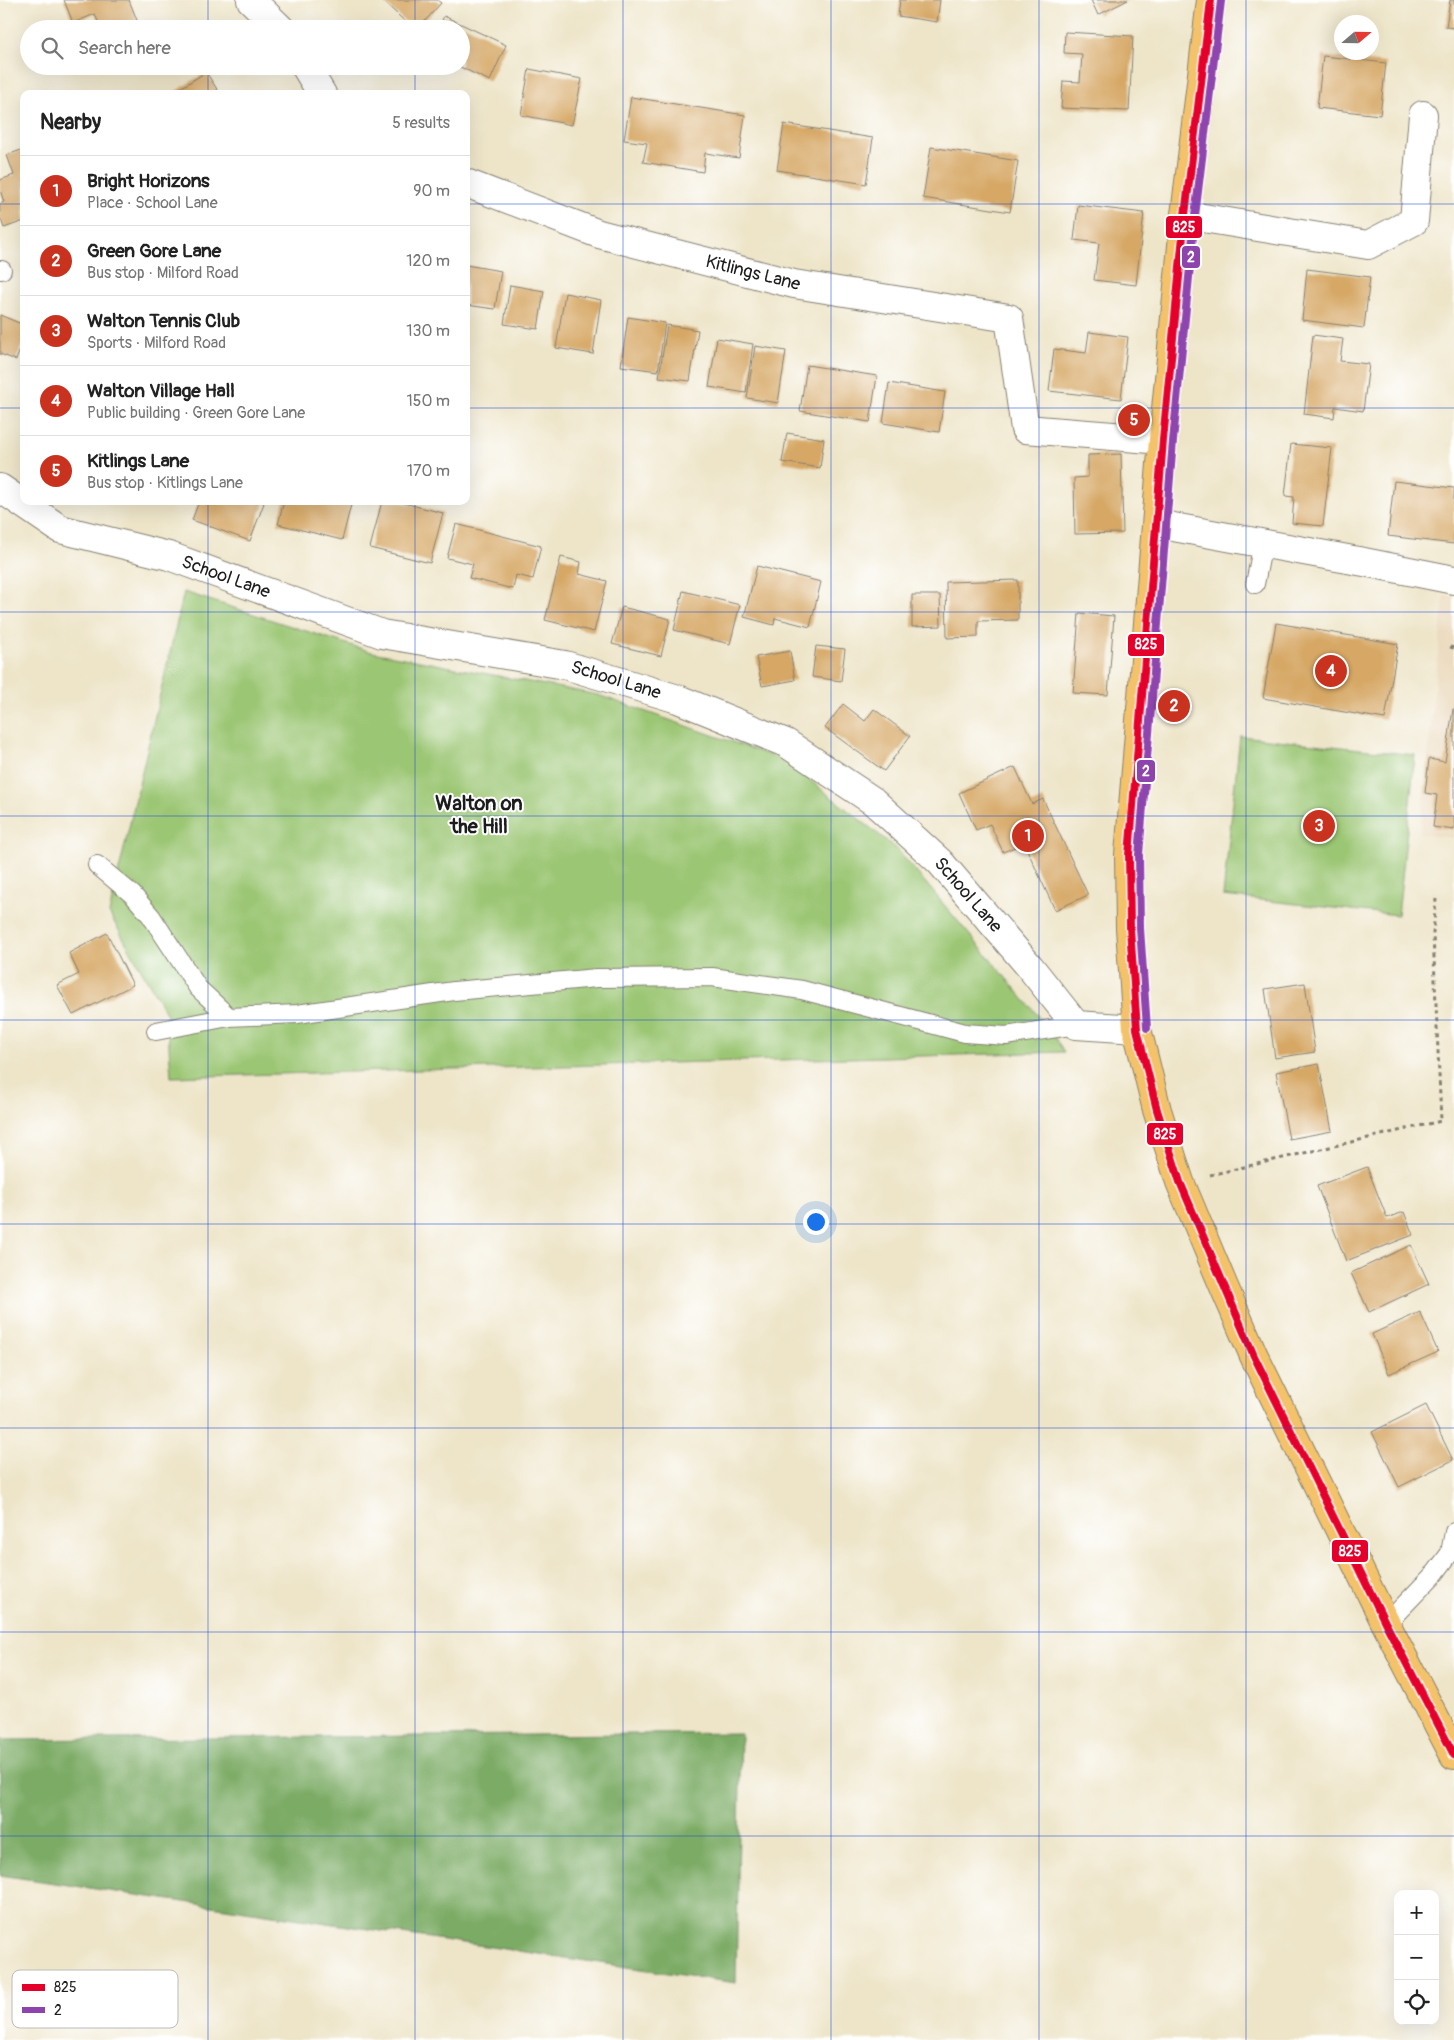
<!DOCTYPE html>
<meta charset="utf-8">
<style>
:root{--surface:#fff;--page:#f2f2f2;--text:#222;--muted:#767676;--line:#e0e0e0;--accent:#c8321e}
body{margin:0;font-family:Pangolin,sans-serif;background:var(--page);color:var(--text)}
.controls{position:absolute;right:15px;bottom:15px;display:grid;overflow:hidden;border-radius:10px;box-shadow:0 5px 20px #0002}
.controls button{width:45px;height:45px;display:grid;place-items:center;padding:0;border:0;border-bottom:1px solid var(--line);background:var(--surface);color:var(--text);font:25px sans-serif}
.compass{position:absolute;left:1334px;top:15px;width:45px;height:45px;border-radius:50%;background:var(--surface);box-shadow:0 5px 20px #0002;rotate:70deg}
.you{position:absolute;left:815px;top:1221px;width:18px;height:18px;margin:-12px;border:4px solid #fff;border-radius:50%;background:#1a73e8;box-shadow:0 0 0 8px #1a73e833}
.badge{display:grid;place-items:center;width:32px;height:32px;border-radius:50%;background:var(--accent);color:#fff;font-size:16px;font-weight:700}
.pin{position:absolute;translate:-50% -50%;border:2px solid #fff;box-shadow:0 1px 5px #0006}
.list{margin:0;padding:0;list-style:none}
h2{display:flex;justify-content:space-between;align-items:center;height:65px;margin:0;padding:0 20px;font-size:21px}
h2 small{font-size:16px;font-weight:400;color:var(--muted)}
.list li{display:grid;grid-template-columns:32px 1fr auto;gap:15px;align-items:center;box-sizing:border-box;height:70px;padding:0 20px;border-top:1px solid var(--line)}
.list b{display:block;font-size:19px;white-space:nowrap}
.list p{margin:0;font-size:16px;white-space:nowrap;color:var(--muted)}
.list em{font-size:16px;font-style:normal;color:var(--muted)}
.icon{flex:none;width:28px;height:28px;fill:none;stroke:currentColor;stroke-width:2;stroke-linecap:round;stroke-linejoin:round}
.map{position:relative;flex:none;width:1454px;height:2040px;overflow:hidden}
.search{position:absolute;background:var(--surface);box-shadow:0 5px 20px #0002;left:20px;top:20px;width:450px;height:55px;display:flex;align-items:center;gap:12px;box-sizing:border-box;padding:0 18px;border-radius:28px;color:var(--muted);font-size:19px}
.panel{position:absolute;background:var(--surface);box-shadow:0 5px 20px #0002;left:20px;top:90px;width:450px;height:415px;border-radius:10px}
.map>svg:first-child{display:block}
.built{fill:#ead8ba}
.green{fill:#9bc673;stroke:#5c7148}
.forest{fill:#7cab65;stroke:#4c6440}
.building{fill:#d6a765}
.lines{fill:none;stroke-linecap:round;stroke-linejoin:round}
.service-casing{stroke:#858072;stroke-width:20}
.minor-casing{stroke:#858072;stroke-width:30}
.trunk-casing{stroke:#858072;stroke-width:30}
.path{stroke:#858072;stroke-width:3;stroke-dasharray:4 4;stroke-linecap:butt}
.service{stroke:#fff;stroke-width:18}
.minor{stroke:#fff;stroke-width:28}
.trunk{stroke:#f3c26a;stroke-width:28}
.bus-1-casing{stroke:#fff;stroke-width:11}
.bus-2-casing{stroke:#fff;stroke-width:11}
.bus-1{stroke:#e4002b;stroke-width:8}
.bus-2{stroke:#8e44ad;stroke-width:8}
.grid{fill:none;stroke:#1d4ed8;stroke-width:1;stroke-opacity:0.55}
.labels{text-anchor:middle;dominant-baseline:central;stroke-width:4;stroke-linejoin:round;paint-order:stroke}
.street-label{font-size:18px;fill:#1c1c1c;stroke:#fff}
.quarter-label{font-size:20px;font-weight:bold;fill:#1c1c1c;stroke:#fff}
.key{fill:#fff;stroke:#bbb;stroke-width:1}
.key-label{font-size:14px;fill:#1c1c1c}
.line-badge{stroke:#fff;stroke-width:2}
.badge-label{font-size:14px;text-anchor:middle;font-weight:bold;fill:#fff}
</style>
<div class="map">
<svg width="1454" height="2040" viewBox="0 0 1454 2040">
<rect width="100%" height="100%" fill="#fff"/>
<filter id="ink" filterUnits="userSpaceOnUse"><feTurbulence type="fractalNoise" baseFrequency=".02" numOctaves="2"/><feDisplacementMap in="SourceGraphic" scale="10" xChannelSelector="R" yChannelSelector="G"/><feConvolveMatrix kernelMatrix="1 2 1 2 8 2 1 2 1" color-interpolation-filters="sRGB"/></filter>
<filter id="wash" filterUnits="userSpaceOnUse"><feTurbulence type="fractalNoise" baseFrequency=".0096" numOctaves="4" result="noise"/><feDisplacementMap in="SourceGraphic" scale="20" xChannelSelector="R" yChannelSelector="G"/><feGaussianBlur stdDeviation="1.12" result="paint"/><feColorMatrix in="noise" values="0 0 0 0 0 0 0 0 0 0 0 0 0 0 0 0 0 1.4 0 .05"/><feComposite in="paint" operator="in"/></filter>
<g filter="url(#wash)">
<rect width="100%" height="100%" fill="#eee5c9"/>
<!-- built -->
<path class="built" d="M 1444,596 L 1454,597 L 1454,838 L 1420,834 Z"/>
<!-- green -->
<g class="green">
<path d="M 184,592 L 372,652 L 598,695 L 784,760 L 896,848 L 1051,1031 L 1064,1052 L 171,1077 L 167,1015 L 109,913 Z"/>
<path d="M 1240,736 L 1415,755 L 1398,915 L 1223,896 Z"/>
</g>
<!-- forest -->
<path class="forest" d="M 741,1733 L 736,1983 L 0,1875 L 0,1740 Z"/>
<g id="blocks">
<!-- building -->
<g class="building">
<path d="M 64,0 L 129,0 L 140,28 L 101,29 L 95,14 L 73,23 Z"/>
<path d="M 382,0 L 437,0 L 441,3 L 418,29 L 413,29 Z"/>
<path d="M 900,0 L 940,0 L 937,22 L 898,16 Z"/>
<path d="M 1091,0 L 1128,0 L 1098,15 Z"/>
<path d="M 1450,0 L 1454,0 L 1454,28 L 1446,27 Z"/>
<path d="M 444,16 L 506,45 L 490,81 L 458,66 L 461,66 L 461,29 L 438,29 Z"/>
<path d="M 1065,32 L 1133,36 L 1129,111 L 1061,108 L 1063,81 L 1080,82 L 1082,54 L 1064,53 Z"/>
<path d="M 1323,56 L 1386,63 L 1380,115 L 1317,108 Z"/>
<path d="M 529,69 L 582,79 L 572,125 L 521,115 Z"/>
<path d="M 206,72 L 220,94 L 171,94 Z"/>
<path d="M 631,97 L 745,115 L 739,158 L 705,153 L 703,172 L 643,162 L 647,143 L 624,140 Z"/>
<path d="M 784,124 L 873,138 L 866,184 L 777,170 Z"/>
<path d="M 931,147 L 1018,161 L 1010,212 L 923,198 Z"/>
<path d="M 24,149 L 24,221 L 4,228 L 0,217 L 0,204 L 4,202 L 0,190 L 0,180 L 14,175 L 7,155 Z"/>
<path d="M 1078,205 L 1144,213 L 1136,285 L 1094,280 L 1099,243 L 1074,240 Z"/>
<path d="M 466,265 L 501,271 L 495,309 L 466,305 Z"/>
<path d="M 1307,269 L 1370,277 L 1364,328 L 1302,320 Z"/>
<path d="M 510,285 L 544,291 L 538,329 L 504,324 Z"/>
<path d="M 565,293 L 601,300 L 593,354 L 556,348 Z"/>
<path d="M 0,315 L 24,325 L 24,340 L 16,360 L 0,354 Z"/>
<path d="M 628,317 L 665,323 L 658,371 L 621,366 Z"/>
<path d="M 667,325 L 698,330 L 690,381 L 659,377 Z"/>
<path d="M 1089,332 L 1128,337 L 1121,399 L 1049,391 L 1054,349 L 1086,353 Z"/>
<path d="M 1313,335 L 1343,339 L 1340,361 L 1369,364 L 1363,411 L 1335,407 L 1334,418 L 1304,414 Z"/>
<path d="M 717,338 L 753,344 L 746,393 L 709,387 Z"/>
<path d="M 755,346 L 786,351 L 778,403 L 747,398 Z"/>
<path d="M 807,365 L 877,376 L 870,422 L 800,411 Z"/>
<path d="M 889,383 L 945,392 L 939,432 L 883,423 Z"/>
<path d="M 787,433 L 824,439 L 820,468 L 782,462 Z"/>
<path d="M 1291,444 L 1332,448 L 1323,526 L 1292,523 L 1294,497 L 1285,496 Z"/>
<path d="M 1121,454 L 1123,533 L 1075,534 L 1074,478 L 1088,477 L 1088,455 Z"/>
<path d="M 1394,481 L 1454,488 L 1454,544 L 1388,536 Z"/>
<path d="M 199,501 L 260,501 L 264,503 L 250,541 L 192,520 Z"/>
<path d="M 284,501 L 352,501 L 342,540 L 278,524 Z"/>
<path d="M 382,501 L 396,501 L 443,513 L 430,563 L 370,548 Z"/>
<path d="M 456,524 L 541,546 L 533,579 L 516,575 L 513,589 L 469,578 L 473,564 L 447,558 Z"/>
<path d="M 561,557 L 581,562 L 579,574 L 607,581 L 594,632 L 545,620 Z"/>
<path d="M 757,566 L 821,582 L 810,627 L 775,618 L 774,625 L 744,617 Z"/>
<path d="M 1018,580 L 1018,620 L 978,621 L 978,637 L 947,638 L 946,582 Z"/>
<path d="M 683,591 L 740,605 L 730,644 L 674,630 Z"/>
<path d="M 912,595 L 940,595 L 941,626 L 912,627 Z"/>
<path d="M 622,607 L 670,619 L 661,656 L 612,644 Z"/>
<path d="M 1079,613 L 1114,616 L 1108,695 L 1073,693 Z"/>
<path d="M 1276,623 L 1398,644 L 1385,719 L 1263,698 Z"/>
<path d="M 816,646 L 845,649 L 841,681 L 812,677 Z"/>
<path d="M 790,651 L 795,680 L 762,686 L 756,657 Z"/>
<path d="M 843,704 L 865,721 L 874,709 L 910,736 L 884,771 L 825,728 Z"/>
<path d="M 1453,709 L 1454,709 L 1454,830 L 1433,827 L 1437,795 L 1425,793 L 1429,759 L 1445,762 Z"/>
<path d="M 1015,767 L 1032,804 L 1043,799 L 1088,895 L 1055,910 L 1024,843 L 1003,852 L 990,824 L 976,830 L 959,793 Z"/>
<path d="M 107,933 L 133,985 L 73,1015 L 57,985 L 79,974 L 69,953 Z"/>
<path d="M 1305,983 L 1315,1052 L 1275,1058 L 1265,989 Z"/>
<path d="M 1319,1064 L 1332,1131 L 1289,1139 L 1276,1072 Z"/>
<path d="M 1367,1167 L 1387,1218 L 1404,1212 L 1413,1235 L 1346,1261 L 1317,1186 Z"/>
<path d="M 1411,1245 L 1429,1284 L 1369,1312 L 1351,1273 Z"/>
<path d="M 1420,1312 L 1438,1352 L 1389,1374 L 1372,1334 Z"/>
<path d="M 1426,1405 L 1453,1460 L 1399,1487 L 1372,1432 Z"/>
</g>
</g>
</g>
<g filter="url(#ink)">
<use href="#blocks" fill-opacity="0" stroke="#858072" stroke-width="1"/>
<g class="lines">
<defs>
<g id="service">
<path d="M 0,270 L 2,270"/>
<path d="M 1255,584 L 1263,543"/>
<path d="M 97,865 L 133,895 L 151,916 L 198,988 L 229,1017"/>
<path d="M 156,1031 L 229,1017 L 297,1014 L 454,991 L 597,978 L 712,977 L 802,990 L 965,1033 L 1006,1036 L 1076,1025"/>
<path d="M 1386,1624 L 1436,1572 L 1450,1553 L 1454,1532"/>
</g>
<g id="minor">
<path d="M 251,0 L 281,29"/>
<path d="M 305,66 L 322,94"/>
<path d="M 466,183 L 599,234 L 794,284 L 1009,318 L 1025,429 L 1163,440"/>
<path d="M 1185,215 L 1368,245 L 1414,221 L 1423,115"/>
<path d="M 0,488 L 60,529 L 169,556 L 382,634 L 565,665 L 678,699 L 786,743 L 873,801 L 940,862 L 1030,967 L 1076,1025 L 1137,1029"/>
<path d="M 1157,524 L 1364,562 L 1454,580"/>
</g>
<path id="trunk" d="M 1211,0 L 1185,215 L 1163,440 L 1129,855 L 1130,928 L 1137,1029 L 1157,1110 L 1180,1182 L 1224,1287 L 1254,1356 L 1386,1624 L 1454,1755"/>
</defs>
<!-- service casing -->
<use href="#service" class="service-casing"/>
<!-- minor casing -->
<use href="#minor" class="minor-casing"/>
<!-- trunk casing -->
<use href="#trunk" class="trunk-casing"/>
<!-- path -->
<g class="path">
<path d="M 1450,647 L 1454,648"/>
<path d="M 1210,1175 L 1441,1121 L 1433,934 L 1436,899"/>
</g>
<!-- service -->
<use href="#service" class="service"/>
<!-- minor -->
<use href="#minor" class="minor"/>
<!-- trunk -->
<use href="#trunk" class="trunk"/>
<defs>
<path id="bus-1" d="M 1211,0 L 1185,215 L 1163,440 L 1129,855 L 1130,928 L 1137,1029 L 1157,1110 L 1180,1182 L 1254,1356 L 1386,1624 L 1454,1755"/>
<path id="bus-2" d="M 1147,1028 L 1140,928 L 1139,855 L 1173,441 L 1195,216 L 1221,1"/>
</defs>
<!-- bus-1 casing -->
<use href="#bus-1" class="bus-1-casing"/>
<!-- bus-2 casing -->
<use href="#bus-2" class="bus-2-casing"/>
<!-- bus-1 -->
<use href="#bus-1" class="bus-1"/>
<!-- bus-2 -->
<use href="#bus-2" class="bus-2"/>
</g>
</g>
<!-- grid -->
<path class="grid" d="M 208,0 L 208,29M 415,0 L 415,29M 623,0 L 623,2040M 831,0 L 831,2040M 1039,0 L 1039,2040M 1246,0 L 1246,2040M 208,66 L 208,94M 415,66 L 415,94M 0,204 L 24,204M 466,204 L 1454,204M 0,408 L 24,408M 466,408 L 1454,408M 208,501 L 208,2040M 415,501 L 415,2040M 0,612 L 1454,612M 0,816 L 1454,816M 0,1020 L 1454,1020M 0,1224 L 1454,1224M 0,1428 L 1454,1428M 0,1632 L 1454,1632M 0,1836 L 1454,1836"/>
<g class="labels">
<!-- street labels -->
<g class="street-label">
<text transform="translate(753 273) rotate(14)">Kitlings Lane</text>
<text transform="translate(226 577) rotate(20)">School Lane</text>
<text transform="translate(616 680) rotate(17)">School Lane</text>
<text transform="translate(968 895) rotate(49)">School Lane</text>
</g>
<!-- quarter labels -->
<g class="quarter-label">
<text x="479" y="803">Walton on<tspan x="479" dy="23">the Hill</tspan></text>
</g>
</g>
<!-- legend -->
<rect x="12" y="1970" width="166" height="58" rx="8" class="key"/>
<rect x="22" y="1984" width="23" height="7" fill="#e4002b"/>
<rect x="22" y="2007" width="23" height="6" fill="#8e44ad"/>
<g class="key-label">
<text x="54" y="1992">825</text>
<text x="54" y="2015">2</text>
</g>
<g class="line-badge">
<rect x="1165" y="215" width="38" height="24" rx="5" fill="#e4002b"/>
<rect x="1181" y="245" width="20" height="24" rx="5" fill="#8e44ad"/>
<rect x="1127" y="633" width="38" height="24" rx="5" fill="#e4002b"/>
<rect x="1136" y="759" width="20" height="24" rx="5" fill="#8e44ad"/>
<rect x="1146" y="1122" width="38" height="24" rx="5" fill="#e4002b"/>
<rect x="1331" y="1539" width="38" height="24" rx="5" fill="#e4002b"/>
</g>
<g class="badge-label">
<text x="1184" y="232">825</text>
<text x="1191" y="262">2</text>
<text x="1146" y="649">825</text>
<text x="1146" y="776">2</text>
<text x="1165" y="1139">825</text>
<text x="1350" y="1556">825</text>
</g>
</svg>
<div class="controls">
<button>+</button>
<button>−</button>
<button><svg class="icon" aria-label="locate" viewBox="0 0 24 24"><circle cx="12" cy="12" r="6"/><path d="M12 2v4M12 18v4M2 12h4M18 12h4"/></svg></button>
</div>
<svg class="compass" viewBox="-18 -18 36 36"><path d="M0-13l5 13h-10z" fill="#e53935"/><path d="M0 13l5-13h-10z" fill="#767676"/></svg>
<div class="you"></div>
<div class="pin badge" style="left:1028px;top:836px">1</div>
<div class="pin badge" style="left:1174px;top:706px">2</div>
<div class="pin badge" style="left:1319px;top:826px">3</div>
<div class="pin badge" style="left:1331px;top:671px">4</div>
<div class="pin badge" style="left:1134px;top:420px">5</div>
<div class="search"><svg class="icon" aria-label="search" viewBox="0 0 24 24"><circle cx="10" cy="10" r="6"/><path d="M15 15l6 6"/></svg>Search here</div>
<section class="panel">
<h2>Nearby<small>5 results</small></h2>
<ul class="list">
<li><span class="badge">1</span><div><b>Bright Horizons</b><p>Place · School Lane</p></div><em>90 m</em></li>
<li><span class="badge">2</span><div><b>Green Gore Lane</b><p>Bus stop · Milford Road</p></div><em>120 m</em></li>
<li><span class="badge">3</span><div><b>Walton Tennis Club</b><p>Sports · Milford Road</p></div><em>130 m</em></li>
<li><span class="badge">4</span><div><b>Walton Village Hall</b><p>Public building · Green Gore Lane</p></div><em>150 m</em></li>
<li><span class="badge">5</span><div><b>Kitlings Lane</b><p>Bus stop · Kitlings Lane</p></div><em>170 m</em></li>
</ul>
</section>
</div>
